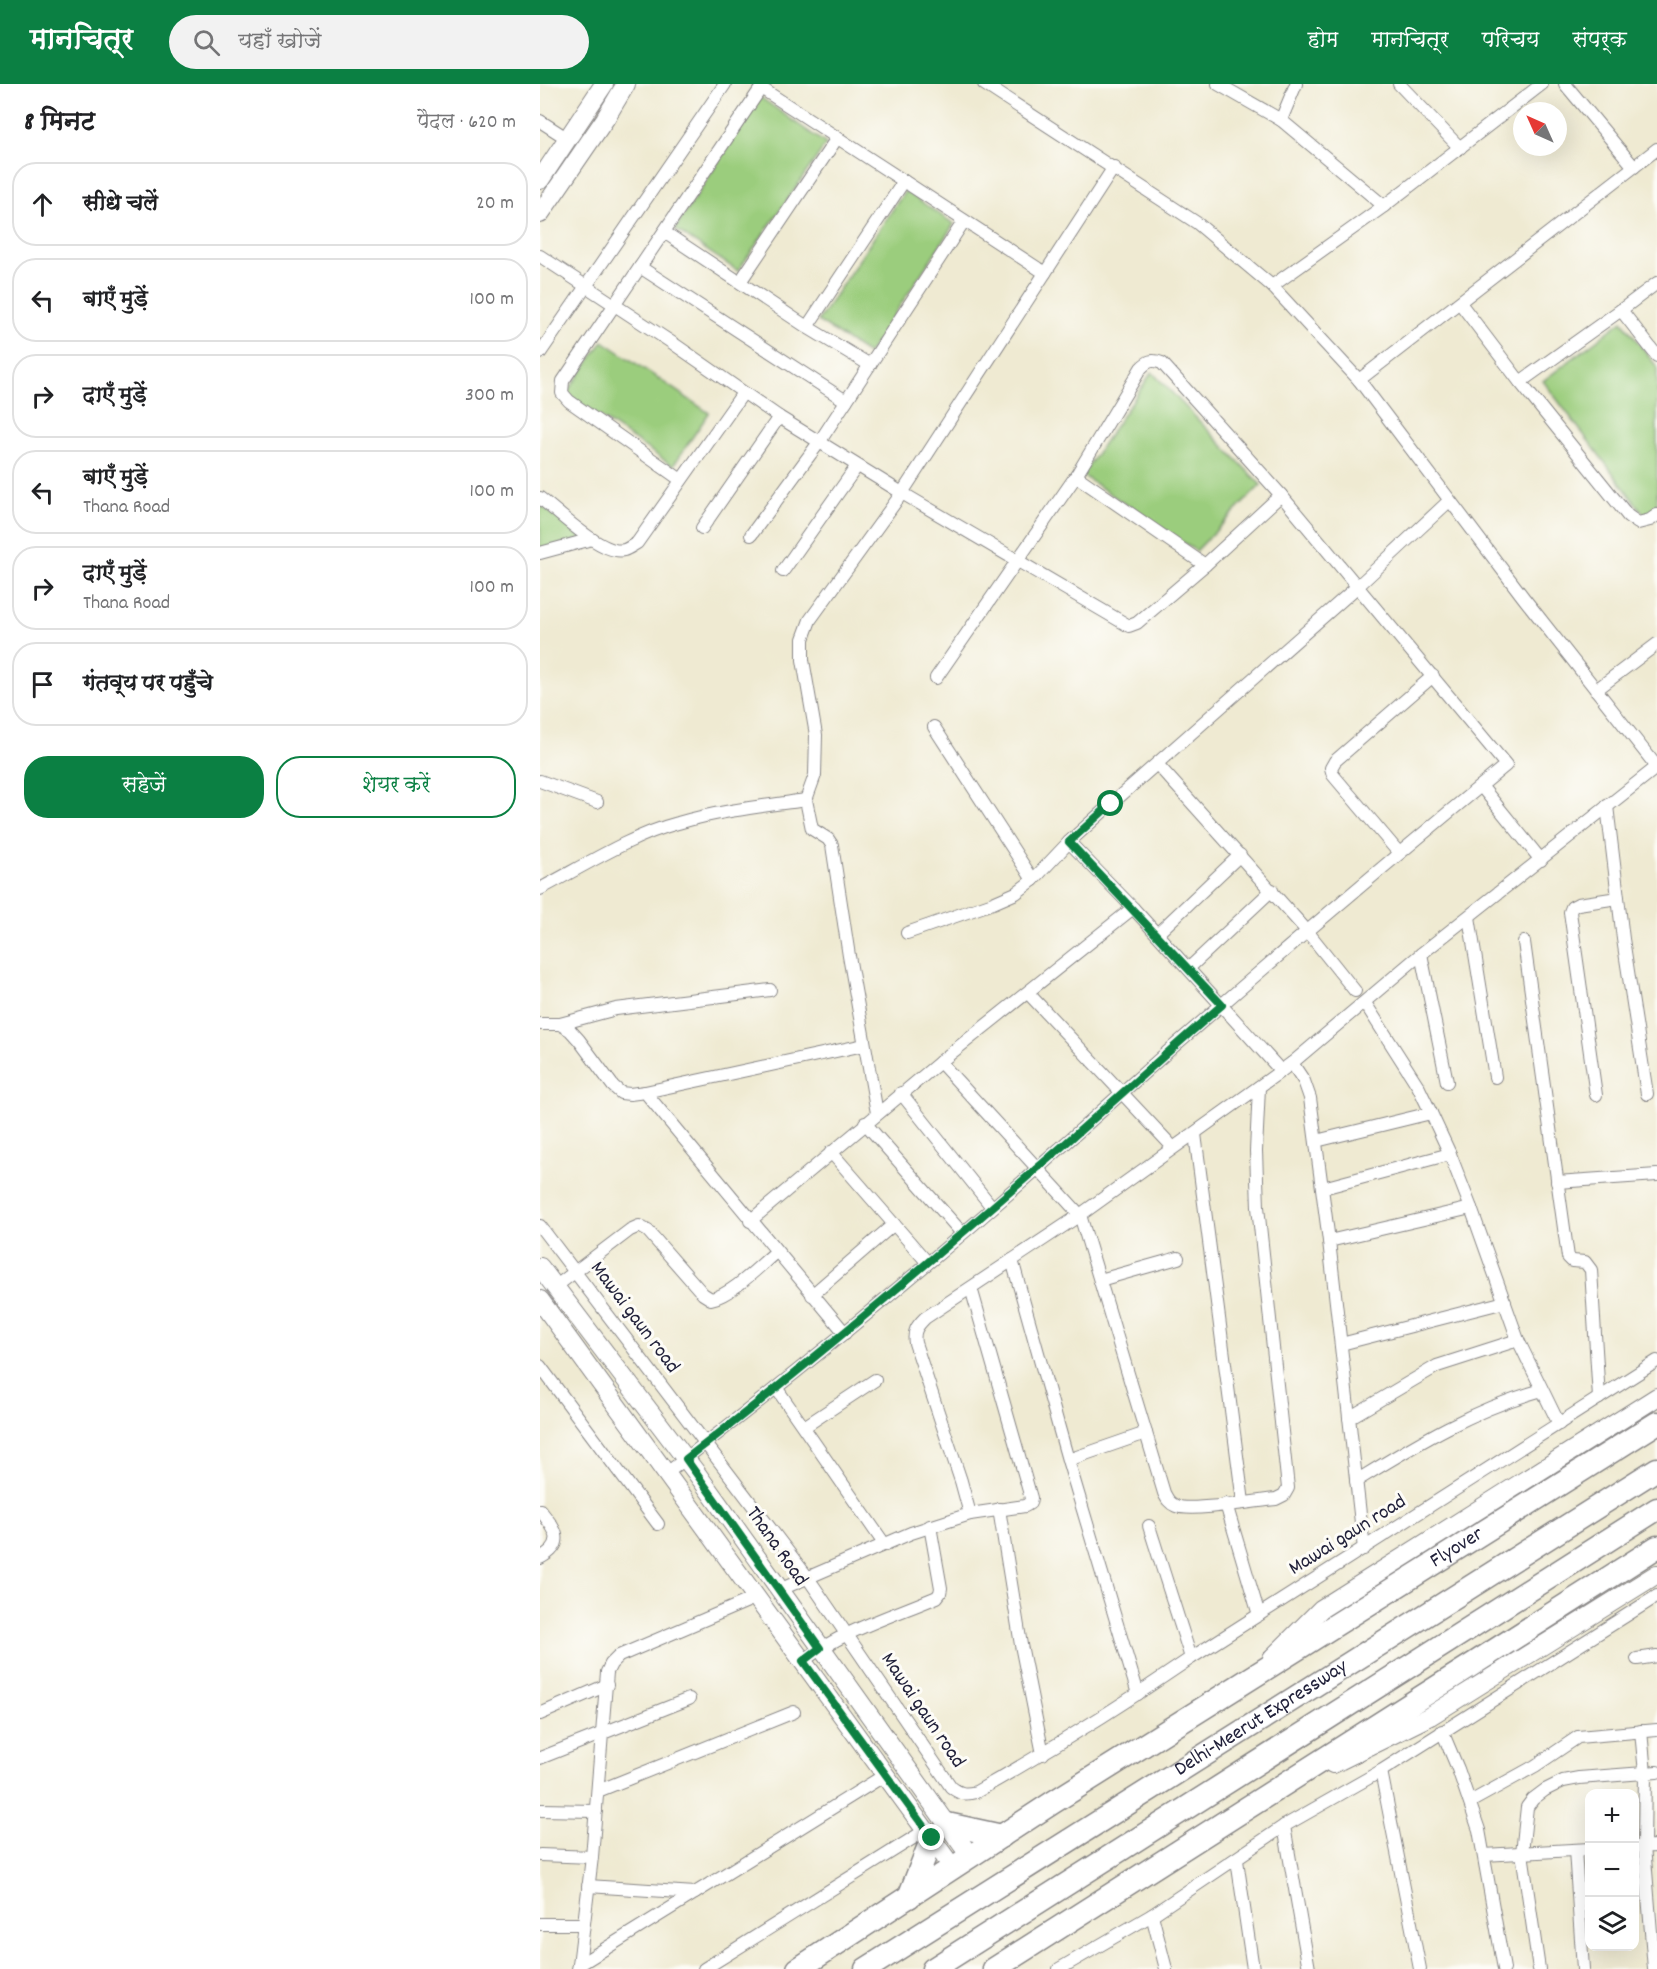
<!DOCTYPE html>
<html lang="hi">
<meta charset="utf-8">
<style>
:root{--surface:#fff;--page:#f2f2f2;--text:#202124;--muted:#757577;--line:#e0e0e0;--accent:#0b8043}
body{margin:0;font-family:Dekko,"Playpen Sans Deva",sans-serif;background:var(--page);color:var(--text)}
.controls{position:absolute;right:18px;bottom:18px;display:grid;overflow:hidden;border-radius:12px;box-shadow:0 6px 24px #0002}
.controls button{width:54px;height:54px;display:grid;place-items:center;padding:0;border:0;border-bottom:2px solid var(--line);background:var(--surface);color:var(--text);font:30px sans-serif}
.compass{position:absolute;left:973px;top:18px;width:54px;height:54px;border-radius:50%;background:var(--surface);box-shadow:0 6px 24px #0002;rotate:315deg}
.stop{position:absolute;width:18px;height:18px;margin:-14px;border:4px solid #0b8043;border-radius:50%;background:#fff}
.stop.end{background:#0b8043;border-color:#fff;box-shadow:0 2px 6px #0008}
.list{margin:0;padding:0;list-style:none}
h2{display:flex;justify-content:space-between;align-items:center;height:78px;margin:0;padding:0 24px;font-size:26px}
h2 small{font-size:20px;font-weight:400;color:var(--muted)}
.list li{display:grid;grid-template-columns:39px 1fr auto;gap:18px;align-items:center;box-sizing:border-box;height:84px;margin:0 12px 12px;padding:0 12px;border:2px solid var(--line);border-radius:24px}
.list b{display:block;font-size:22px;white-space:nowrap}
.list p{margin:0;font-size:20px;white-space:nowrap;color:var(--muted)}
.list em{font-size:20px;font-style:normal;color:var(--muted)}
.actions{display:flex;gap:12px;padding:18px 24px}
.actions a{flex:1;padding:14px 0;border:2px solid var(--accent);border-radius:24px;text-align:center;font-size:21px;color:var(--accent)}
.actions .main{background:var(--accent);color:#fff}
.icon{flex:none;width:33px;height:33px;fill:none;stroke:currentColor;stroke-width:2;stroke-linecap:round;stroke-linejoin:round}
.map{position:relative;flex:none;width:1117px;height:1885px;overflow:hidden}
header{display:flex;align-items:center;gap:36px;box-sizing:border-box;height:84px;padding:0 30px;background:var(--accent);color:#fff}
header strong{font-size:28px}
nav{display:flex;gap:33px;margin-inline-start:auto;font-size:21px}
.search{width:420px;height:54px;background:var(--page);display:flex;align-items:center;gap:15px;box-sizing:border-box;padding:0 21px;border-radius:33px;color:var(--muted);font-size:22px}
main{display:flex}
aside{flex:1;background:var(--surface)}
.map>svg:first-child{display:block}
.green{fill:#9bcd7d;stroke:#5e785c;stroke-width:1.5}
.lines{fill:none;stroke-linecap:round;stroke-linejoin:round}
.street-casing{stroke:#888686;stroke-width:14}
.secondary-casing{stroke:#888686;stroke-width:20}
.highway-casing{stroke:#888686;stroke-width:25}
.street{stroke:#fff;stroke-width:12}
.secondary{stroke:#fff;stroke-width:18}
.highway{stroke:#fff;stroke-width:22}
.route{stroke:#0b8043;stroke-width:8}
.labels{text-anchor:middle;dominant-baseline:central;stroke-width:6;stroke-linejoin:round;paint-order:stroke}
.street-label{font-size:21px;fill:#22223b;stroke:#fdfcf7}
</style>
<header>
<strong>मानचित्र</strong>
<div class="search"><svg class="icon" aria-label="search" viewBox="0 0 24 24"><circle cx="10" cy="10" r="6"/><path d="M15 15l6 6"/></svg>यहाँ खोजें</div>
<nav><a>होम</a><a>मानचित्र</a><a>परिचय</a><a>संपर्क</a></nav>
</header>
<main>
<aside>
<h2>8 मिनट<small>पैदल · 620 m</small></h2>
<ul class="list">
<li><svg class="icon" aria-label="ahead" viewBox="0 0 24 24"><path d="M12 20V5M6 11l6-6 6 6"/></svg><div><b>सीधे चलें</b></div><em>20 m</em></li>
<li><svg class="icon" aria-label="left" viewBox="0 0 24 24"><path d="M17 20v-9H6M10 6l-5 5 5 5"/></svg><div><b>बाएँ मुड़ें</b></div><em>100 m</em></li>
<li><svg class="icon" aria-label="right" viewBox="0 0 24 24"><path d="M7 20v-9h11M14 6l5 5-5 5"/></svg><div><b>दाएँ मुड़ें</b></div><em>300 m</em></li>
<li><svg class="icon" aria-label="left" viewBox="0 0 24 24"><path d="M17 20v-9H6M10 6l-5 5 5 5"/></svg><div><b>बाएँ मुड़ें</b><p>Thana Road</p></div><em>100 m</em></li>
<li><svg class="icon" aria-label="right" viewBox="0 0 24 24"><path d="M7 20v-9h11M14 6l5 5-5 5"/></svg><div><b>दाएँ मुड़ें</b><p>Thana Road</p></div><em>100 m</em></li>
<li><svg class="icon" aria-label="arrive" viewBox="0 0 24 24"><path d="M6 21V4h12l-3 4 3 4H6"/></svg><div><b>गंतव्य पर पहुँचे</b></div></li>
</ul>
<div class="actions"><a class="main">सहेजें</a><a>शेयर करें</a></div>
</aside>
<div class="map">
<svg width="1117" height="1885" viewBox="0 0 1117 1885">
<rect width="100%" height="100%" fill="#fdfcf7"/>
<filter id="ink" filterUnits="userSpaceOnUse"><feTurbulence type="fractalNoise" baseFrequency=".0167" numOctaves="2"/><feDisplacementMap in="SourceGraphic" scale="12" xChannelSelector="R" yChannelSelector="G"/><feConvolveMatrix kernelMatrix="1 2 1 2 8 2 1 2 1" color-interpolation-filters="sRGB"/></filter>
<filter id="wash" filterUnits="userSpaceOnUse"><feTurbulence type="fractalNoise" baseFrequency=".008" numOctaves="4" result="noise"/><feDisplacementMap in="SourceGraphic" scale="24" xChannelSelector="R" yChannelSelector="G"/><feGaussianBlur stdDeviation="1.35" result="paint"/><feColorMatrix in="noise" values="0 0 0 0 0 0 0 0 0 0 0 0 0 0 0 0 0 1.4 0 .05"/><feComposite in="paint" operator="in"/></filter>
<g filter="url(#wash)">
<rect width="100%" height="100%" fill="#efead2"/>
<!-- green -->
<g class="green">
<path d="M 220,13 L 286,60 L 198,187 L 135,145 Z"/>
<path d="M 365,107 L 414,140 L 328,270 L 278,237 Z"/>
<path d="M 1082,237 L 1117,283 L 1117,425 L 1106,433 L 1003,297 Z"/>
<path d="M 63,257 L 169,329 L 133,382 L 26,310 Z"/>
<path d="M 612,288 L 721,401 L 656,467 L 542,391 Z"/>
<path d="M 0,420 L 43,455 L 0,466 Z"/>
</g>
</g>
<g filter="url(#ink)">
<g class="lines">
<defs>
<g id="street">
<path d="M 444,0 L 657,139 L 732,202 L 819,296 L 983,513 L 1117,683"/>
<path d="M 678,0 L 741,36"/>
<path d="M 756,0 L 741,36 L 844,122"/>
<path d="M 859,0 L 920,64"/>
<path d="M 1025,0 L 1094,83"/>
<path d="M 0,37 L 28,55"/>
<path d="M 124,148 L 267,243 L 330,281"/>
<path d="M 0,172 L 134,260 L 239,333 L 362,409 L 589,542 L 597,539 L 665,481 L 741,411"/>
<path d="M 100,183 L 306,317"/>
<path d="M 200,198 L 297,54"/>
<path d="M 732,202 L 844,122 L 1002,0"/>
<path d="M 920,219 L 980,298 L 1088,432 L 1098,439 L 1110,436 L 1117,431"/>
<path d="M 1081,226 L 1117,199"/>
<path d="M 267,243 L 364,97"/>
<path d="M 0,269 L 185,0"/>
<path d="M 819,296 L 1117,65"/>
<path d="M 980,298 L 1081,226 L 1117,272"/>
<path d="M 536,392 L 665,481"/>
<path d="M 141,396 L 29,317 L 22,309 L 23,297 L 221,4 L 505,189"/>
<path d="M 0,414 C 17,427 63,472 84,466 C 88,465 93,461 97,459 L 203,309"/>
<path d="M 162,444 L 239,333"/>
<path d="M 211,451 L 280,357 L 424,137"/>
<path d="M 0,469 L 52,455"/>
<path d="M 243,487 L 317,382"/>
<path d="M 1056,606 L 1117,560"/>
<path d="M 394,643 L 493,796"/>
<path d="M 617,680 L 767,847 L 815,907"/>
<path d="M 0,697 L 57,718"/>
<path d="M 941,702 L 1001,776"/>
<path d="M 1067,722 L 1083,855 L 1107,1010"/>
<path d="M 859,769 L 793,691 L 791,684 L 795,677 L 893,592"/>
<path d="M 0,805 C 42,783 92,751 138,739 C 179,727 223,722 266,716"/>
<path d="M 593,824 L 741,987"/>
<path d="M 929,833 L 955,993"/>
<path d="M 367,849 L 453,819 L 476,809 L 493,796 L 529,758 L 571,720 L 818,502 L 909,417"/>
<path d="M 617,850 L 700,771"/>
<path d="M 984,858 L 1028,1173 L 1032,1177 L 1045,1178 L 1051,1186 L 1059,1314"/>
<path d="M 881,870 L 907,998"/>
<path d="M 649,884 L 732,806"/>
<path d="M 488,909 L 629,1059"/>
<path d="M 825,919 L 878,1002 L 891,1029 L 910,1070 L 931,1124 L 978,1256 L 1019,1340"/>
<path d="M 0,940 L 20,940 L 30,946 L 39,956 L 73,1002 L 81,1009 L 90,1010 L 105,1008 L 305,1249"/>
<path d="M 20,940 L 76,925 L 230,906"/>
<path d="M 400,978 L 593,824 L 529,758"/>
<path d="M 752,979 L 764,997 L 770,1014 L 789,1157 L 824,1465"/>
<path d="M 105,1008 L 324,961"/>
<path d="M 361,1009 L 452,1123"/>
<path d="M 1056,1011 L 1030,828 L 1032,823 L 1038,820 L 1078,814"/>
<path d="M 337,1029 L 309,872 L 292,761 L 288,755 L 272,745 L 266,716 L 275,691 L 276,651 L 263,576 L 263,555 L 270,536 L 362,409 L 574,83"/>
<path d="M 325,1039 L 422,1149"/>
<path d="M 655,1050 L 703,1418"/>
<path d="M 776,1057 L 891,1029"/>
<path d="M 291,1068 L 387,1178"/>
<path d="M 1017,1098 L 1117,1091"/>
<path d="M 783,1104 L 910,1070"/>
<path d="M 210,1137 L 400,978 L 540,1131 L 606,1349 L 528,1376"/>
<path d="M 0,1142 L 268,1494 L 411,1703 C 420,1710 425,1711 436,1708 C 510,1666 581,1622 651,1574 L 1117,1277"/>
<path d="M 789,1157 L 931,1124"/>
<path d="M 472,1176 L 528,1376 L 598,1610"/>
<path d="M 560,1196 L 638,1174"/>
<path d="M 15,1203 L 90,1146 L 99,1142 L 108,1147 L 163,1210 L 171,1215 C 193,1210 218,1183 236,1168"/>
<path d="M 272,1211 L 354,1140"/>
<path d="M 801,1260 L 965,1218"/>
<path d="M 0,1282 L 118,1440"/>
<path d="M 237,1305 L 345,1461"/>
<path d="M 809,1334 L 897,1282 L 978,1256"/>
<path d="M 264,1343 L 335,1296"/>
<path d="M 606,1349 L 624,1409 C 627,1415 629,1419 636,1422 C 651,1428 716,1417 736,1415 L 744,1411 L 748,1404 L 718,1123 L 716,1067 L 719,1003"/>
<path d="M 127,1389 C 254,1292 378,1190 498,1084 C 543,1044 588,1003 633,963 C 743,867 854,773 966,681 L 741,411 L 622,279 C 612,275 608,277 601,284 L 536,392 L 396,594"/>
<path d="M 816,1397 C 878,1359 931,1326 1002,1306"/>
<path d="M 686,1420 L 719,1531"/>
<path d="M 459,1425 L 481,1561 L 503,1670"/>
<path d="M 0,1426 C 15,1445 28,1459 0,1474"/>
<path d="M 430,1430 L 485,1422 L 490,1419 L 491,1414 L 431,1204"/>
<path d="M 609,1442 L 651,1574"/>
<path d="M 239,1506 L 371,1449 L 430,1430 L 421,1397 L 375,1259 C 373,1247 377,1242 385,1234 L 540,1131 L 752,979 L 881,870 L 1117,683"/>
<path d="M 1097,1575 L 1117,1572"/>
<path d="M 263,1577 C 302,1547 352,1532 397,1513 L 400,1509 L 401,1504 L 390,1442"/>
<path d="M 0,1630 L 67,1601"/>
<path d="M 902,1647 L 918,1685 L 939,1746 L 964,1885"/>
<path d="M 1101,1647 L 1105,1689 L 1104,1762 L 1114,1885"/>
<path d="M 0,1674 L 149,1615"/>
<path d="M 841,1687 L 880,1885"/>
<path d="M 58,1707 L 254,1628"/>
<path d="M 930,1718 L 995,1682 L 1038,1653 L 1117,1646"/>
<path d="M 0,1726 L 56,1727"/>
<path d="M 744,1742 L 769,1885"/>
<path d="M 1094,1763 L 1117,1762"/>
<path d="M 1035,1766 L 1043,1885"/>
<path d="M 0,1771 L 52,1773"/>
<path d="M 944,1771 L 1050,1765"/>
<path d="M 697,1776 L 713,1885"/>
<path d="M 48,1802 L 155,1809"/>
<path d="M 612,1831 L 626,1885"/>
<path d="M 0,1840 L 43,1840"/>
<path d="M 39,1881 L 52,1773 L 67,1588 L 71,1580 L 79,1572 L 217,1513"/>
<path d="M 38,1885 L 39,1881 L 345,1691"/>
<path d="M 164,1885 L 386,1746"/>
<path d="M 519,1885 L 612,1831 L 744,1742 L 841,1687 L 1117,1512"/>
<path d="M 999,1885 L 982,1769 L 987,1723 L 993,1715 L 1005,1706 L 1023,1697 L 1039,1694 L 1117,1688"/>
</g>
<g id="secondary">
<path d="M 0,96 L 64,0"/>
<path d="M 0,130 L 65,35 L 86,0"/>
<path d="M 0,1183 L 155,1387 L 430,1772"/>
<path d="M 0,1216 L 413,1784"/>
<path d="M 732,1574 L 781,1525 L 1117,1313"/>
<path d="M 793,1680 L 890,1632 L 1117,1490"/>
</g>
<g id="highway">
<path d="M 407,1740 L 462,1752"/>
<path d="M 369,1813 L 392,1754"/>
<path id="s1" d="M 258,1885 L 512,1719 L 1117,1339"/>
<path id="s2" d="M 326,1885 L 1117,1385"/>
<path d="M 393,1885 L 1117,1425"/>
<path d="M 454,1885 L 1117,1463"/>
</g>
</defs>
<!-- street casing -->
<use href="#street" class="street-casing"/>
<!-- secondary casing -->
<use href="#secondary" class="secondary-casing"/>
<!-- highway casing -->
<use href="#highway" class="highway-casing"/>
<!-- street -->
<use href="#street" class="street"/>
<!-- secondary -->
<use href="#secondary" class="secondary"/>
<!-- highway -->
<use href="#highway" class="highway"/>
</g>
</g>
<g class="lines" filter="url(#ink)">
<!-- route -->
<path class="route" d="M 392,1754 L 263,1577 L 280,1564 L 146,1375 C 266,1283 381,1185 495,1086 C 558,1032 619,975 682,921 L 529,758 L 571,720"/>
</g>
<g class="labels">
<!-- street labels -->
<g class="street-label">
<text transform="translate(94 1234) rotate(53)">Mawai gaun road</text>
<text transform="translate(808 1452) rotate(-32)">Mawai gaun road</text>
<text transform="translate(236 1463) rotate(55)">Thana Road</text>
<text stroke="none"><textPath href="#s1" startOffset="782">Flyover</textPath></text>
<text transform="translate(382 1627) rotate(56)">Mawai gaun road</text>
<text stroke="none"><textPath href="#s2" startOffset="468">Delhi-Meerut Expressway</textPath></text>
</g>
</g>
</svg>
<div class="controls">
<button>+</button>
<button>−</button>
<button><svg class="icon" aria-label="layers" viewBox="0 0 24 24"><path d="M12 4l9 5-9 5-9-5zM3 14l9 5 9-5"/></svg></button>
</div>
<svg class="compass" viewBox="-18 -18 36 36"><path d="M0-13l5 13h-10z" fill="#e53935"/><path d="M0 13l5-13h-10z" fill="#757577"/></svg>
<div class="stop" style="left:571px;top:720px"></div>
<div class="stop end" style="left:392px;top:1754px"></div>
</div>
</main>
